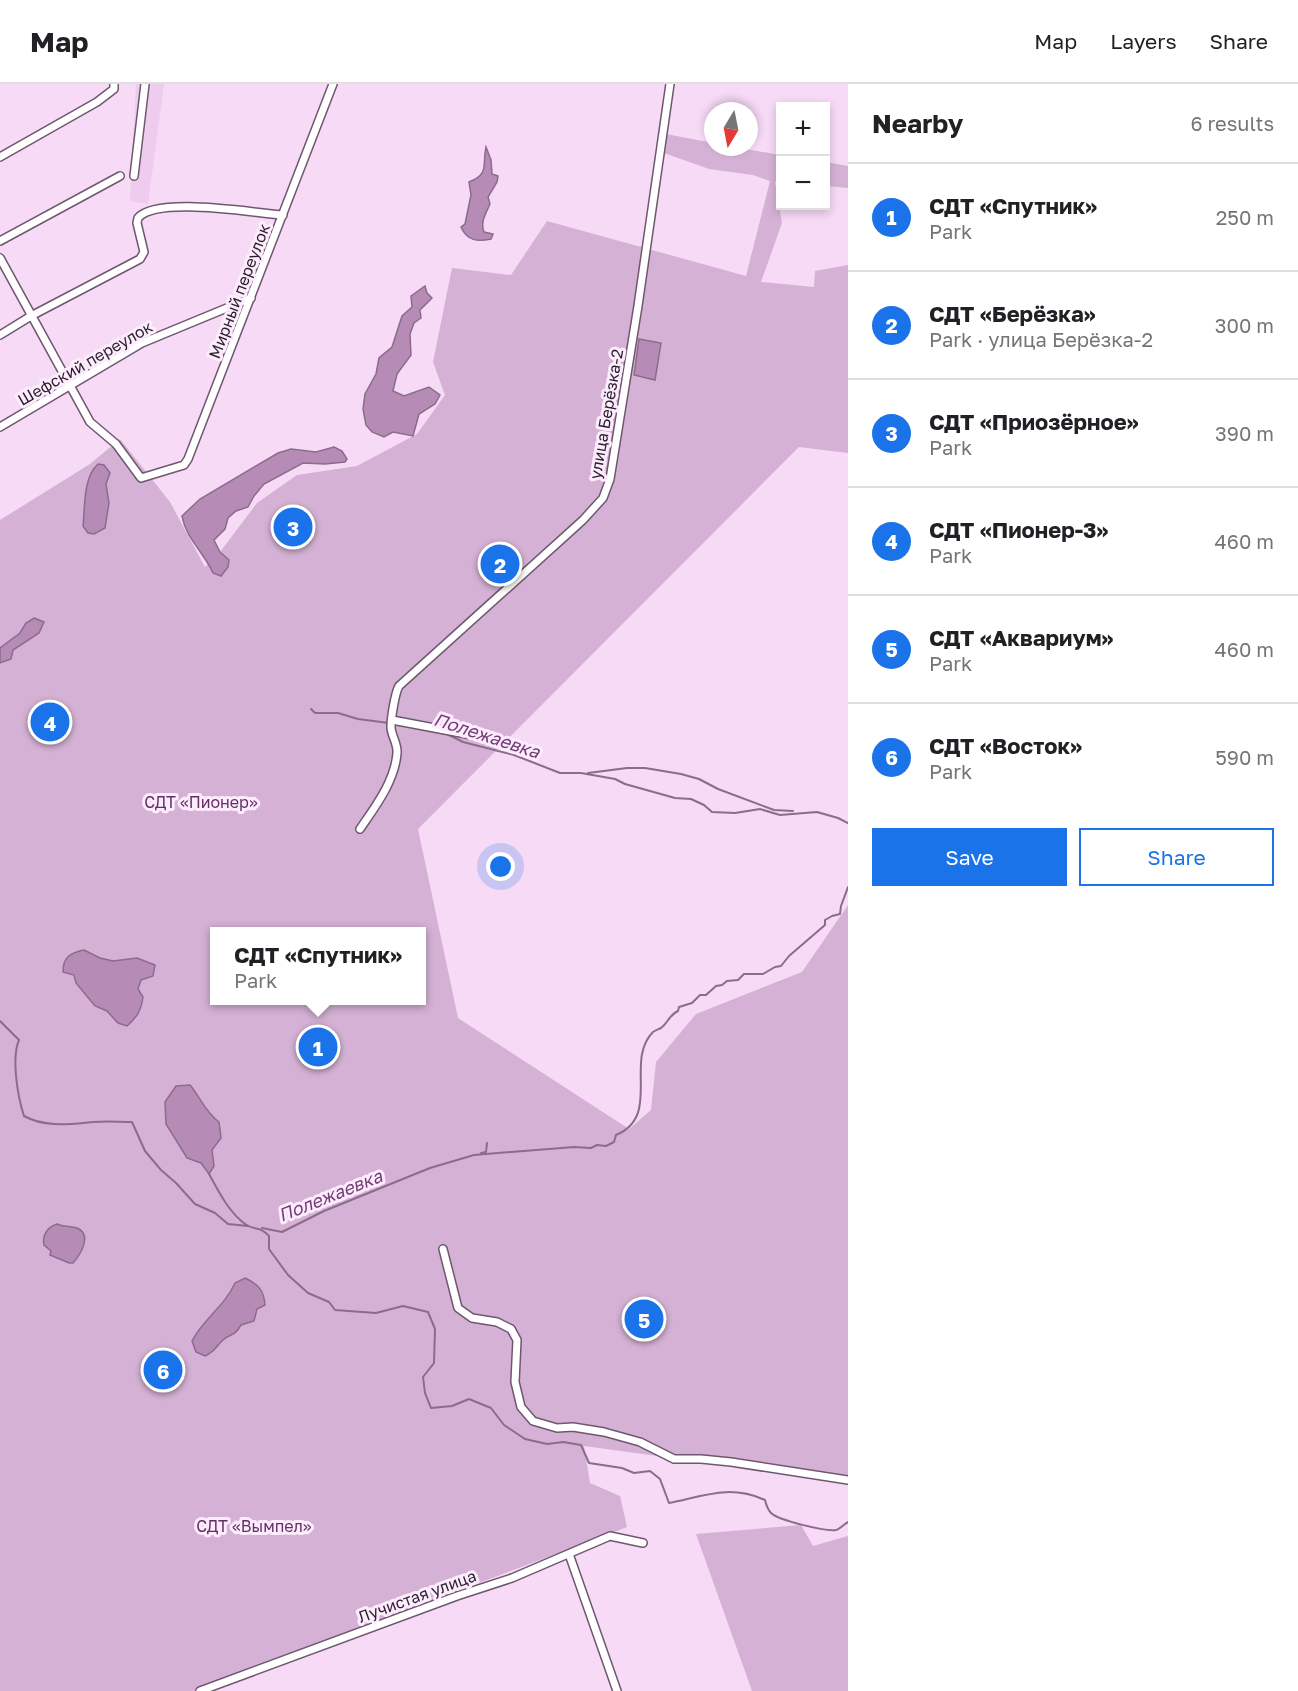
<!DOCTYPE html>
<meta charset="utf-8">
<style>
:root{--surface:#fff;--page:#f2f2f2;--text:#202124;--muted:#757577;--line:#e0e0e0;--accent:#1a73e8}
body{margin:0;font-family:"Golos Text",sans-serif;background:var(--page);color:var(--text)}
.controls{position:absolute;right:18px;top:18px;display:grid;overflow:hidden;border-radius:0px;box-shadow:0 3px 9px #0003}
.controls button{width:54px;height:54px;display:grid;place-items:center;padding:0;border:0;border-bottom:2px solid var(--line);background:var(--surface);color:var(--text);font:30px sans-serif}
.compass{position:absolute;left:704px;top:18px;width:54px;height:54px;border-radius:50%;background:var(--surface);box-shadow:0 3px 9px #0003;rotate:190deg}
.you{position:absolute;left:501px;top:783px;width:21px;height:21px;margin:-15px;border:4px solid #fff;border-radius:50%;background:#1a73e8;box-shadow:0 0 0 9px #1a73e833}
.badge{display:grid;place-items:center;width:39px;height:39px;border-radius:50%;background:var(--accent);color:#fff;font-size:20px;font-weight:700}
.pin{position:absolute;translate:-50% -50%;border:3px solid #fff;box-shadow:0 2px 6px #0006}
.popup{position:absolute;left:210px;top:843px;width:216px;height:78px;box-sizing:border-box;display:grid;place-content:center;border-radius:0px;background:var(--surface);filter:drop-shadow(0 2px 4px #0005);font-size:20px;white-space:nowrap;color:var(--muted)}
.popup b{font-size:22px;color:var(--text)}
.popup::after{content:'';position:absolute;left:50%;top:100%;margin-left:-12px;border:12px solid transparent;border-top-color:var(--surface)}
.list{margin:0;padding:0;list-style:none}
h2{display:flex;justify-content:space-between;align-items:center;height:78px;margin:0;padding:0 24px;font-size:26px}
h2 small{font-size:20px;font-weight:400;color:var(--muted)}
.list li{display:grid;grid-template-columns:39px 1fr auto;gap:18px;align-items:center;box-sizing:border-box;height:108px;padding:0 24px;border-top:2px solid var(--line)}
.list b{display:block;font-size:22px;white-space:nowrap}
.list p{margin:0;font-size:20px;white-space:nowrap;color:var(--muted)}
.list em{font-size:20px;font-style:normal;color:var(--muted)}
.actions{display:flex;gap:12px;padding:18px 24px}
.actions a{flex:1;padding:14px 0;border:2px solid var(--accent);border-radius:0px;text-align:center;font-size:21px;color:var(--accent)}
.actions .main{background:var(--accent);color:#fff}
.map{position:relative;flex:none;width:848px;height:1607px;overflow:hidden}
header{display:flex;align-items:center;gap:36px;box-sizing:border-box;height:84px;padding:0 30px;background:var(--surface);border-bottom:2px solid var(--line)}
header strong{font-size:28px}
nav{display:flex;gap:33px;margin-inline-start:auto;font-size:21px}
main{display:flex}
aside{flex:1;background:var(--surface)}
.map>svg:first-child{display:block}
.built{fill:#ece}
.green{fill:#d5b2d5;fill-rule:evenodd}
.water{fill:#b68cb7;stroke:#8c6b8c;stroke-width:1.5}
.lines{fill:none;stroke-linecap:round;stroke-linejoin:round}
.stream{stroke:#8c6b8c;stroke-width:2}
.minor-casing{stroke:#6f576f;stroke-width:10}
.minor{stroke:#fff;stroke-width:7}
.labels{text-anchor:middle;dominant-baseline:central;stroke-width:6;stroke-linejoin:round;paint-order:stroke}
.street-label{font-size:16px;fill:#291f29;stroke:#fdecfd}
.park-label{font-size:16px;fill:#642f66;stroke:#fdecfd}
.water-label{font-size:18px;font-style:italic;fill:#733e75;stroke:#fdecfd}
</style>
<header>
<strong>Map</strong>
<nav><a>Map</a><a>Layers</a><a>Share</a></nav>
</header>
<main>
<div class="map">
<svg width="848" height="1607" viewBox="0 0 848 1607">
<rect width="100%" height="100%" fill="#f6daf6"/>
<!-- built -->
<path class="built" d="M 136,0 L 164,0 L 148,120 L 130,117 Z"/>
<!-- green -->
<g class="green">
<path d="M 666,50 L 713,59 L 713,63 L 734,63 L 780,71 L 780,98 L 775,98 L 782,139 L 761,198 L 814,203 L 815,187 L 848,181 L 848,369 L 799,363 L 418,745 L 458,934 L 629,1045 L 651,1026 L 656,978 L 696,930 L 802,888 L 848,821 L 848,1398 L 584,1362 L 590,1399 L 620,1412 L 627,1443 L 193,1607 L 0,1607 L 0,436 L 90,380 L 120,355 L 170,418 L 205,483 L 220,468 L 257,419 L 297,391 L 357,382 L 417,350 L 445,311 L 433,278 L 452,184 L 511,191 L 547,137 L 746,192 L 770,97 L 753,91 L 709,85 L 664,69 ZM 214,848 L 422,848 L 422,916 L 214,916 Z"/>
<path d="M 826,78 L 848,82 L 848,104 L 826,102 Z"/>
<path d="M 801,1441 L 813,1462 L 848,1452 L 848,1607 L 752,1607 L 696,1450 Z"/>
</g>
<!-- water -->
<g class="water">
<path d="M 486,63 L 491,76 L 492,90 L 498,92 L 497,98 L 488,113 L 490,120 C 486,129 480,138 484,148 L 493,150 L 491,155 C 478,158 467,157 461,143 L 465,140 L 471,111 L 469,98 C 490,90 482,81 486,63 Z"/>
<path d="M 425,202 L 427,209 L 432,214 L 420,226 L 421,234 L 414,239 L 410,250 L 411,271 L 397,290 L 393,307 L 404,312 L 429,303 L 440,311 L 435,320 L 419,330 L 413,352 L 393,348 L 384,353 L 372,348 L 366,341 L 363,325 L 365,310 L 376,290 L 379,274 L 392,263 L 402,232 L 412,223 L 411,212 Z"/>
<path d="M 639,255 L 661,259 L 655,296 L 634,291 Z"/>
<path d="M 334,363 L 342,367 L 347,375 L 345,378 L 325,380 L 303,379 L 264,400 L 254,412 L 248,423 L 236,427 L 228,434 L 225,445 L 214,456 L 220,468 L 229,476 L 228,483 L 221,492 L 213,489 C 204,468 186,455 182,432 L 200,415 L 278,369 L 291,365 L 316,368 Z"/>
<path d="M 98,380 L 104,381 L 110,389 L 106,400 L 109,419 L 105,444 L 94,450 L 88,449 L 83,442 C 85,424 83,393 98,380 Z"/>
<path d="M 34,534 L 44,538 L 39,549 L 13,566 L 11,575 L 0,579 L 0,564 L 20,549 L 26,539 Z"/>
<path d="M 84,866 L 100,874 L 113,877 L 137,874 L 155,881 L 153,892 L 141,896 L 138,905 L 143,913 C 141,927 137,933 127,942 L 118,939 L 107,927 L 95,922 L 76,899 L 74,891 L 63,888 C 63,873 70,869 84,866 Z"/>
<path d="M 190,1001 C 200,1013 206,1029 219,1038 L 221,1054 L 212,1066 L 214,1082 L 209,1090 L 201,1079 L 187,1074 L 166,1040 L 165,1018 L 176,1002 Z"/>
<path d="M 57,1140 C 63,1143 71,1142 77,1144 C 93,1151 80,1171 73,1179 L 69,1179 L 50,1171 L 51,1167 L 44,1161 C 42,1152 47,1143 57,1140 Z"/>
<path d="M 245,1194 C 258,1200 264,1206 265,1221 L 257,1225 L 254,1237 L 241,1241 C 234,1253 231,1249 223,1256 C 215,1263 217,1266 205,1272 L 196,1268 L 192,1257 C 203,1235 225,1222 235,1199 Z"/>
</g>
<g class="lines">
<!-- stream -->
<g class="stream">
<path d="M 311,625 L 315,629 L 338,629 L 358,635 L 389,639"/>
<path d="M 445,649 L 463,658 L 514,671 L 560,689 L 581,689 L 615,695 L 625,700 L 675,714 L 691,715 L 704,721 L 712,728 L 735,729 L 760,725 L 780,731 L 817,728 L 838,734 L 848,739"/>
<path d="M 588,689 L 627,684 L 645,684 L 681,690 L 699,695 L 718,705 L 774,726 L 793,727"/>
<path d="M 0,937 L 19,956 C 11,974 18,1014 24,1032 C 46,1044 70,1040 94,1038 C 106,1037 119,1038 132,1038 L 145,1067 L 161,1086 L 176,1099 L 195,1120 L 215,1129 L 228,1140 L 248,1142"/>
<path d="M 481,1069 L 486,1068 L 487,1059"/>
<path d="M 209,1090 C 219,1108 228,1127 245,1140 C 254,1147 259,1141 269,1152 L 269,1165 L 288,1191 L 308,1209 L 329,1218 L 335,1226 L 376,1229 L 403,1222 L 428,1228 L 435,1245 L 434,1279 L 423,1293 L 425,1309 L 431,1324 L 452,1322 L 469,1315 L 491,1324 L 504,1341 L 525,1355 L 547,1360 L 563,1358 L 581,1361 L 589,1379 L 622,1384 L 634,1389 L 650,1387 L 660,1395 L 669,1419 C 704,1412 730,1400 765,1416 C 766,1420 768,1426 771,1429 C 778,1436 826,1448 836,1446 C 840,1445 844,1440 848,1438"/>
<path d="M 262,1144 L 282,1148 L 324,1127 L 430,1084 L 474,1071 L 574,1063 L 591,1064 L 597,1061 L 606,1062 L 614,1058 L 616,1051 C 662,1032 624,977 653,948 C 656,946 659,945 661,944 C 668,939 669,931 678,927 L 679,923 L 692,919 L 700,911 L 706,911 L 716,902 L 722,901 L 727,897 L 738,896 L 744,890 L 763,890 L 775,883 L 781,882 L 789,872 L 825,841 L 825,836 L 832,832 L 840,830 L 841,822 L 848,803"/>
</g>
<defs>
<g id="minor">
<path d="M 0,73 L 97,18 L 114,5 L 114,0"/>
<path d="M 134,92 L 145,0"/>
<path d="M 0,157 L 120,92"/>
<path d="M 0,174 L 90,338 L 116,360 L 141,394 L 184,381 L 188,375 L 333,0"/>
<path d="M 0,251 L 31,232 L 140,175 L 144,168 L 137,139 L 138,134 C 157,112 253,129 283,131"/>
<path d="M 0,343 L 142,259 L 251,214"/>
<path d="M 392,636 L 482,653"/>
<path d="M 360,745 C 375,723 395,697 397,669 C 398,660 391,651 391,643 C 391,634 395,609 399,602 L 583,436 L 603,414 L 610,395 L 638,222 L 670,0"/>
<path d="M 443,1165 L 458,1224 L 472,1234 L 497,1238 L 511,1245 L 517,1256 L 515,1298 L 521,1323 L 533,1337 L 557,1344 L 573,1343 L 604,1348 L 640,1358 L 674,1375 L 701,1375 L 731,1378 L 848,1396"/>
<path d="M 569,1470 L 617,1607"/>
<path d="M 200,1607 L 457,1512 L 512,1494 L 610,1452 L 643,1459"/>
</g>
</defs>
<!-- minor casing -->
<use href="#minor" class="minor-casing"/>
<!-- minor -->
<use href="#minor" class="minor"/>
</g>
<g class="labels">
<!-- street labels -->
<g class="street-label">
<text transform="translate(239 207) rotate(-69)">Мирный переулок</text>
<text transform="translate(85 279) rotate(-30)">Шефский переулок</text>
<text transform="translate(606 330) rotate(-80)">улица Берёзка-2</text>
<text transform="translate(417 1512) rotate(-20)">Лучистая улица</text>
</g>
<!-- park labels -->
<g class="park-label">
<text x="201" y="718">СДТ «Пионер»</text>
<text x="254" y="1442">СДТ «Вымпел»</text>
</g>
<!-- water labels -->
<g class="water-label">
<text transform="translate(487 651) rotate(18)">Полежаевка</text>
<text transform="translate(330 1111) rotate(-22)">Полежаевка</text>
</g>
</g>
</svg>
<div class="controls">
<button>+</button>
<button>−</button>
</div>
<svg class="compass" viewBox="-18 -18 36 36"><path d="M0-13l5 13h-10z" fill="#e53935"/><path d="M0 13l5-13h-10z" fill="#757577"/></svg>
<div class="you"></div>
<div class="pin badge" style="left:318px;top:963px">1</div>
<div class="popup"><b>СДТ «Спутник»</b>Park</div>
<div class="pin badge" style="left:500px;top:480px">2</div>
<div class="pin badge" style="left:293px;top:443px">3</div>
<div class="pin badge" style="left:50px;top:638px">4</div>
<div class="pin badge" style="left:644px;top:1235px">5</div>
<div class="pin badge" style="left:163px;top:1286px">6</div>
</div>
<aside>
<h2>Nearby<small>6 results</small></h2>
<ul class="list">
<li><span class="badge">1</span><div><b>СДТ «Спутник»</b><p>Park</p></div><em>250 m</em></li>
<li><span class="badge">2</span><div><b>СДТ «Берёзка»</b><p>Park · улица Берёзка-2</p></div><em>300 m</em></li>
<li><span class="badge">3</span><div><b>СДТ «Приозёрное»</b><p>Park</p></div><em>390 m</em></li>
<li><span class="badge">4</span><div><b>СДТ «Пионер-3»</b><p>Park</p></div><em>460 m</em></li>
<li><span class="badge">5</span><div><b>СДТ «Аквариум»</b><p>Park</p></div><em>460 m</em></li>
<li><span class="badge">6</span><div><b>СДТ «Восток»</b><p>Park</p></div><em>590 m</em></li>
</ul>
<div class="actions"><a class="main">Save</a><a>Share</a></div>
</aside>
</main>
